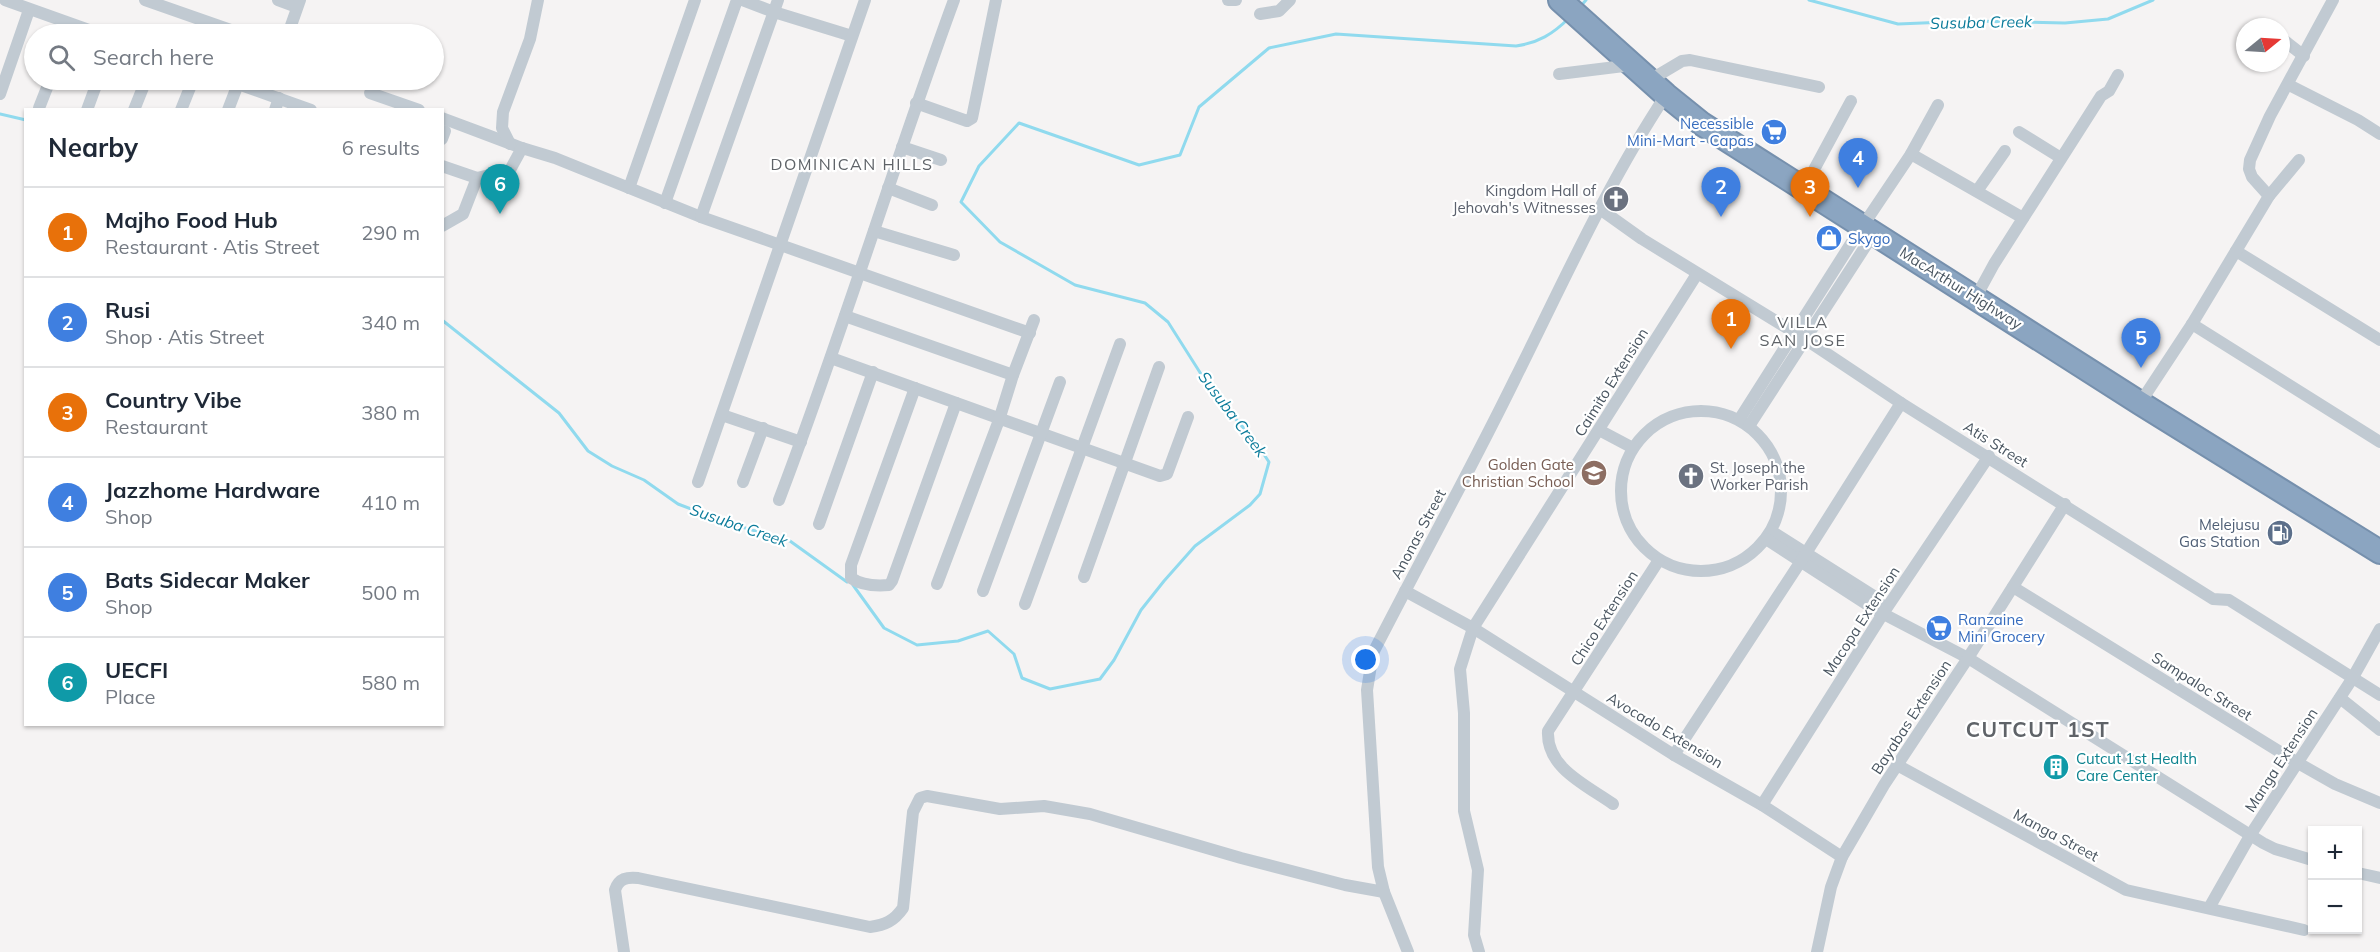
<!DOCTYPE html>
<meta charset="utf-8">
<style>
:root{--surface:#fff;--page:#f2f2f3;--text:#1f2937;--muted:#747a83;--line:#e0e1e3;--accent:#1a73e8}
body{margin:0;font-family:Mulish,sans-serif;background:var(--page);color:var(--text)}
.controls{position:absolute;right:18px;bottom:18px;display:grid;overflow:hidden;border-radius:0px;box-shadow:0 2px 4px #0004}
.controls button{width:54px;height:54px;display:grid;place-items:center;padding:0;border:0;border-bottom:2px solid var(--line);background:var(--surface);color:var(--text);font:30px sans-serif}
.compass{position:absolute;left:2236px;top:18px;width:54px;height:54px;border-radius:50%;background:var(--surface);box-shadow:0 2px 4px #0004;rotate:72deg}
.you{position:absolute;left:1366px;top:660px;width:21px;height:21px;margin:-15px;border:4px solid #fff;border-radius:50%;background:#1a73e8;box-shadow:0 0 0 9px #1a73e833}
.badge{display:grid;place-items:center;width:39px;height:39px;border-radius:50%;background:var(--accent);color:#fff;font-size:20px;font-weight:700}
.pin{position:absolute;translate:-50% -50px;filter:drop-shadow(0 2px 3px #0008)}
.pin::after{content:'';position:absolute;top:32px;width:21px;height:18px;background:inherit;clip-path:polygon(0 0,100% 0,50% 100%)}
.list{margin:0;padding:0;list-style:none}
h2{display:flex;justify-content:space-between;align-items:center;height:78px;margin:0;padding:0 24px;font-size:26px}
h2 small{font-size:20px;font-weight:400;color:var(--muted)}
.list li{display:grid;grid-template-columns:39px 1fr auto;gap:18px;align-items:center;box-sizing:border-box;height:90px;padding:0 24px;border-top:2px solid var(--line)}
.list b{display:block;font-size:22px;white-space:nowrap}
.list p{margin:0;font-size:20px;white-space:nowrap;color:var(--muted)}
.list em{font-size:20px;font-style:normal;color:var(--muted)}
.icon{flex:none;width:33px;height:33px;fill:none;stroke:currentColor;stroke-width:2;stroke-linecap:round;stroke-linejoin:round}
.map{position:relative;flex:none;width:2380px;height:952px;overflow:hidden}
.search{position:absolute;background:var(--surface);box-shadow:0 2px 4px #0004;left:24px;top:24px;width:420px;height:66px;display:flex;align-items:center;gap:15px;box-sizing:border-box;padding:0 21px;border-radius:33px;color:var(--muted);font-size:22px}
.panel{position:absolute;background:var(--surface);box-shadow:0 2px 4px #0004;left:24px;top:108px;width:420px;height:618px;border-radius:0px}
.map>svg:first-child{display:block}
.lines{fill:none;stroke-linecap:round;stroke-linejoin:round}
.stream{stroke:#90daee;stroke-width:3}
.highway-casing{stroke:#7690ad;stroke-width:26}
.street{stroke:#c1cad2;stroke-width:12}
.highway{stroke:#8ba5c1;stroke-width:22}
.labels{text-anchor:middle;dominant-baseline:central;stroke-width:4.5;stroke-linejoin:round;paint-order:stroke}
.shop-label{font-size:15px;fill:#366cbe;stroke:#fff;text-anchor:start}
.worship-label{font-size:15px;fill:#5b616d;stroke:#fff;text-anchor:end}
.street-label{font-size:15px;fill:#4a5661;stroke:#fff}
.education-label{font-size:15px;fill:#785e54;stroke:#fff;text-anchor:end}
.service-label{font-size:15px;fill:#4e5e75;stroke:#fff;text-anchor:end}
.culture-label{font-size:15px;fill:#0d838f;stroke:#fff;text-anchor:start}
.water-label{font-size:16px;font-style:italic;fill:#0c7c9b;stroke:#fff}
.neighbourhood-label{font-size:16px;letter-spacing:1.5px;fill:#5f6368;stroke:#fff}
.district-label{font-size:21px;font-weight:bold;letter-spacing:1.5px;fill:#5f6368;stroke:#fff}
</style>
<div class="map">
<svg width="2380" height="952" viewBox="0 0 2380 952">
<rect width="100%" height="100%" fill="#f5f3f3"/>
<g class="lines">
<!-- stream -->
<g class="stream">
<path d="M 1809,0 L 1898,24 L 1971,21 L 2065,23 L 2108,19 L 2153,0"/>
<path d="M 1580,7 L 1586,0"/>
<path d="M 0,114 L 26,120"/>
<path d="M 442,320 L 559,413 L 588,451 L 612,466 L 644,480 L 678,504 L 728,523 L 790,541 L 847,582"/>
<path d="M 853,585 L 884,628 L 917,645 L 958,641 L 988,631 L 1014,654 L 1022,678 L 1050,689 L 1100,679 L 1114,660 L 1141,610 L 1164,581 L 1195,546 L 1250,505 L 1260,494 L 1269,462 L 1255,441 L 1213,393 L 1168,322 L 1145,303 L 1075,285 L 1000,242 L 961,202 L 979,166 L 1019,123 L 1139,165 L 1180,155 L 1199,107 L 1269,48 L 1336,34 L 1516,46 C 1538,43 1553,34 1569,18"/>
</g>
<defs>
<path id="highway" d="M 1560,0 L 1666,95 L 1702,124 L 2140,403 L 2380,552"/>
</defs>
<!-- highway casing -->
<use href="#highway" class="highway-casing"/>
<!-- street -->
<g class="street">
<path d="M 5,0 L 100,34"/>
<path d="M 145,0 L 242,34"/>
<path d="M 278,0 L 297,7"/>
<path d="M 742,0 L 774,12 L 852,36"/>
<path d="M 1228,0 L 1236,0"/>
<path d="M 1260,14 L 1279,11 L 1290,0"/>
<path d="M 288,34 L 300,0"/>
<path d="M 2281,38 L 2304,56"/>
<path d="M 1559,74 L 1632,65"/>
<path d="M 227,80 L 311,110"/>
<path d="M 1650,80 L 1682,61 L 1690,60 L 1819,87"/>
<path d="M 2289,85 L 2358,120 L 2380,134"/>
<path d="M 370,93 L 419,110"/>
<path d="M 0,94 L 29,10"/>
<path d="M 916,103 L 967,121 L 972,118 L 996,0"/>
<path d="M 39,108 L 50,80"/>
<path d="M 87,110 L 98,80"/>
<path d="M 134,110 L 146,80"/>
<path d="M 181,110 L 193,80"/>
<path d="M 228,110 L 238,84"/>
<path d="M 275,110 L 279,98"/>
<path d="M 442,118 L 522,148 L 555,158 L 701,217 L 1030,333"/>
<path d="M 2019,132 L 2061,158"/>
<path d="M 442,139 L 445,131"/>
<path d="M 510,144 L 502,128 L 503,112 L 530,39 L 538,0"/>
<path d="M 902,147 L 941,160"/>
<path d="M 1911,154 L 2023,218"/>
<path d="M 442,166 L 477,178"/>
<path d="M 629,188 L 695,0"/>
<path d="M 888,188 L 932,205"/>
<path d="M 1803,190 L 1851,101"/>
<path d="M 1977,191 L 2005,151"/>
<path d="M 2269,196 L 2299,160"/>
<path d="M 665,203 L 737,0"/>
<path d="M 1600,209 L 1642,239 L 1805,339 L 1901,403 L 2213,599 L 2229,600 L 2380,695"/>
<path d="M 701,217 L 778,0"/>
<path d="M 442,226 L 463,214 L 477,178 L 510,170 L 522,148"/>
<path d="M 874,231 L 954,255"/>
<path d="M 2236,251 L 2380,340"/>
<path d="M 1976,297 L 1994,264 L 2101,96 L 2109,91 L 2118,75"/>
<path d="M 845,316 L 1013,375"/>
<path d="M 2192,324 L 2380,442"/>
<path d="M 831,358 L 1160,476 L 1167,474 L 1188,417"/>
<path d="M 915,388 L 851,565 L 851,578 C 861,585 877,586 889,585 L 892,581 L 956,403"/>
<path d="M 2140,403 L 2192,324 L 2269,196 L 2252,177 L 2249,169 L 2250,160 L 2270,116 L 2333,0"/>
<circle cx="1701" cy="491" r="80"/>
<path d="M 722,415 L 801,442"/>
<path d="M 1739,420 L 1852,242 L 1911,154 L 1938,105"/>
<path d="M 1749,426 L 1874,233"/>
<path d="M 1599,430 L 1633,448"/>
<path d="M 698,482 L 865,0"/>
<path d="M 743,482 L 763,428"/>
<path d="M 779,500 C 842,335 893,166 954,0"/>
<path d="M 819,524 L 873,372"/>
<path d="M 1771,531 L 1877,598 L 1884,612"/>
<path d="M 1766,539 L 1874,609 L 1968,658 L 2263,843 L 2275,849 L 2312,860"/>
<path d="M 1084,577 L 1159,367"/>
<path d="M 937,584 L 999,420 L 1013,375 L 1034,320"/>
<path d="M 2013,587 L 2298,763 L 2335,784 L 2380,803"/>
<path d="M 983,591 L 1060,382"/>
<path d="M 1405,591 L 1473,628 L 1674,755 L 1762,805 L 1842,857"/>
<path d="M 1025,604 L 1120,344"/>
<path d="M 2340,698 L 2380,730"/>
<path d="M 1674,755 L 1801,561 L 1901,403"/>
<path d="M 1897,765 L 2126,890 L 2304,930"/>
<path d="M 1613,804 C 1586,785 1546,768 1548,731 L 1659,560"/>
<path d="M 1762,805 L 1884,612 L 1989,456"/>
<path d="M 2358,873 L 2380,878"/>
<path d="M 2209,908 L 2251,834 L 2352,679 L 2380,629"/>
<path d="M 624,952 L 615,890 C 619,878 627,877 638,878 L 870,927 C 885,925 894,921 903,908 L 913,812 L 920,798 L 927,796 L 1000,809 L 1044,806 L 1090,814 L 1241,858 L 1345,885 L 1384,892"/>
<path d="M 1408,952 L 1384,892 L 1378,867 L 1367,690 L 1373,653 C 1420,561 1470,471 1515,379 C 1563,283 1607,184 1666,95"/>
<path d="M 1479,952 L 1474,935 L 1478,870 L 1464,811 L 1464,713 L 1460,669 L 1473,628 L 1697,274"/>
<path d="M 1817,952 L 1831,887 L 1842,857 L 1884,785 L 1968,658 L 2065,504"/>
</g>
<!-- highway -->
<use href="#highway" class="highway"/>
</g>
<!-- icons -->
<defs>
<symbol id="supermarket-disc" viewBox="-11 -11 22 22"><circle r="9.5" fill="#3f7fe0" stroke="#fff"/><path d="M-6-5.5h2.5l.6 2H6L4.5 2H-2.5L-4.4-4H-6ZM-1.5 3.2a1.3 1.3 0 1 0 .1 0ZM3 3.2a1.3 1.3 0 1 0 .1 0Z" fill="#fff"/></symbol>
<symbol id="church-disc" viewBox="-11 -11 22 22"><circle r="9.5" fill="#6b7280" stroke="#fff"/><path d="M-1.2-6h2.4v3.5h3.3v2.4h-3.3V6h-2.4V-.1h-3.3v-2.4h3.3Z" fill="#fff"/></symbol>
<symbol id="shop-disc" viewBox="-11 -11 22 22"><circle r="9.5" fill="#3f7fe0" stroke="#fff"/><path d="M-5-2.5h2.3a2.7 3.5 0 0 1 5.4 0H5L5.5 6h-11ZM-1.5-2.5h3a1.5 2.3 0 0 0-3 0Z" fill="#fff"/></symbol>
<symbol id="school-disc" viewBox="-11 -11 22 22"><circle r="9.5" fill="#8d6e63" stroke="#fff"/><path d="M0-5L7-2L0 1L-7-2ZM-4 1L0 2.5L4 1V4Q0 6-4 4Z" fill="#fff"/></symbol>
<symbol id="fuel-disc" viewBox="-11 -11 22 22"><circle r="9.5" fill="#5c6f8a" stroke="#fff"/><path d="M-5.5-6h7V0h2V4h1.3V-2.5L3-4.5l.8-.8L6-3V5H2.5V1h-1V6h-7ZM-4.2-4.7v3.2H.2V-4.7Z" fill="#fff"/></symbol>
<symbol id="building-disc" viewBox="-11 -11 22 22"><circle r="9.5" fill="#0f9aa8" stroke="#fff"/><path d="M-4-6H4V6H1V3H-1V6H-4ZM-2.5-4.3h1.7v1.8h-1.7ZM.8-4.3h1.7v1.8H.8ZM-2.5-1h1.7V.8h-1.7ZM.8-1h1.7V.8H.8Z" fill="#fff"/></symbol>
</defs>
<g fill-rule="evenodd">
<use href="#supermarket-disc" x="1759" y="117" width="30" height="30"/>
<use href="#church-disc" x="1601" y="184" width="30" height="30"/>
<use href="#shop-disc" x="1814" y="223" width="30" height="30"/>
<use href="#school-disc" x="1579" y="458" width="30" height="30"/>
<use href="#church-disc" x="1676" y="461" width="30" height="30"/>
<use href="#fuel-disc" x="2265" y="518" width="30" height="30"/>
<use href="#supermarket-disc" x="1924" y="613" width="30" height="30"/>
<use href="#building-disc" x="2041" y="752" width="30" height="30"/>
</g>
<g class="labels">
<!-- shop labels -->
<g class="shop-label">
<text x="1754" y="123" text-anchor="end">Necessible<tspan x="1754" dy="17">Mini-Mart - Capas</tspan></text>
<text x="1848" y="238">Skygo</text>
<text x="1958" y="619">Ranzaine<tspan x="1958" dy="17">Mini Grocery</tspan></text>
</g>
<!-- worship labels -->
<g class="worship-label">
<text x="1596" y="190">Kingdom Hall of<tspan x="1596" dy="17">Jehovah's Witnesses</tspan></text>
<text x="1710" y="467" text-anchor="start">St. Joseph the<tspan x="1710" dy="17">Worker Parish</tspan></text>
</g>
<!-- street labels -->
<g class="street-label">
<text transform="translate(1961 288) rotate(32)">MacArthur Highway</text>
<text transform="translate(1611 382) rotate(-58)">Caimito Extension</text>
<text transform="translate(1996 444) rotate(32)">Atis Street</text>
<text transform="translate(1418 534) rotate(-62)">Anonas Street</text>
<text transform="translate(1604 618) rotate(-57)">Chico Extension</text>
<text transform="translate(1861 621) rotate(-57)">Macopa Extension</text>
<text transform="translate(2202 686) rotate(32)">Sampaloc Street</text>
<text transform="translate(1911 717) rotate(-57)">Bayabas Extension</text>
<text transform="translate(1665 730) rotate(31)">Avocado Extension</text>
<text transform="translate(2281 760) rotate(-57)">Manga Extension</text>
<text transform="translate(2056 835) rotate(28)">Manga Street</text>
</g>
<!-- education labels -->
<g class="education-label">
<text x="1574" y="464">Golden Gate<tspan x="1574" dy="17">Christian School</tspan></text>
</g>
<!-- service labels -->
<g class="service-label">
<text x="2260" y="524">Melejusu<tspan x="2260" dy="17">Gas Station</tspan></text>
</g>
<!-- culture labels -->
<g class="culture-label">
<text x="2076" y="758">Cutcut 1st Health<tspan x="2076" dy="17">Care Center</tspan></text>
</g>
<!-- water labels -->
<g class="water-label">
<text transform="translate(1981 22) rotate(-1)">Susuba Creek</text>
<text transform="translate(1233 414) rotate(53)">Susuba Creek</text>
<text transform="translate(739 525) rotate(19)">Susuba Creek</text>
</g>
<!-- neighbourhood labels -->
<g class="neighbourhood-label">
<text x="852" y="164">DOMINICAN HILLS</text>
<text x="1803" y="322">VILLA<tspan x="1803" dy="18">SAN JOSE</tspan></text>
</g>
<!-- district labels -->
<g class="district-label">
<text x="2038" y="729">CUTCUT 1ST</text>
</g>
</g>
</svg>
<div class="controls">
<button>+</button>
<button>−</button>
</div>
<svg class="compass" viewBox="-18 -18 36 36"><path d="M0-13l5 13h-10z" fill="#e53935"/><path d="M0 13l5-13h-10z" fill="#747a83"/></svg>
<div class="you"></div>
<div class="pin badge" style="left:1731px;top:349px;background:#e8710a">1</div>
<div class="pin badge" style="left:1721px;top:217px;background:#3f7fe0">2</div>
<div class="pin badge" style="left:1810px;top:217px;background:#e8710a">3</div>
<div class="pin badge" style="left:1858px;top:188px;background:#3f7fe0">4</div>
<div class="pin badge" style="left:2141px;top:368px;background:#3f7fe0">5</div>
<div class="pin badge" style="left:500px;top:214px;background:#0f9aa8">6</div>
<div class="search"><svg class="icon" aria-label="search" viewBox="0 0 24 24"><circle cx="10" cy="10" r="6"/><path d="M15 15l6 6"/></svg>Search here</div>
<section class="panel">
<h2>Nearby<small>6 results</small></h2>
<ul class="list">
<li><span class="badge" style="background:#e8710a">1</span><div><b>Majho Food Hub</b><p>Restaurant · Atis Street</p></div><em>290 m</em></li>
<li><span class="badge" style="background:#3f7fe0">2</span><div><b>Rusi</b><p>Shop · Atis Street</p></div><em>340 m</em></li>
<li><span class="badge" style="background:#e8710a">3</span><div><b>Country Vibe</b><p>Restaurant</p></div><em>380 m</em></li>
<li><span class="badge" style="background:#3f7fe0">4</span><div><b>Jazzhome Hardware</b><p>Shop</p></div><em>410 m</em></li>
<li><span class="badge" style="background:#3f7fe0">5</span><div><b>Bats Sidecar Maker</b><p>Shop</p></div><em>500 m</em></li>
<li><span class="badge" style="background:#0f9aa8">6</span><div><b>UECFI</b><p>Place</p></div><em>580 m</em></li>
</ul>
</section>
</div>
